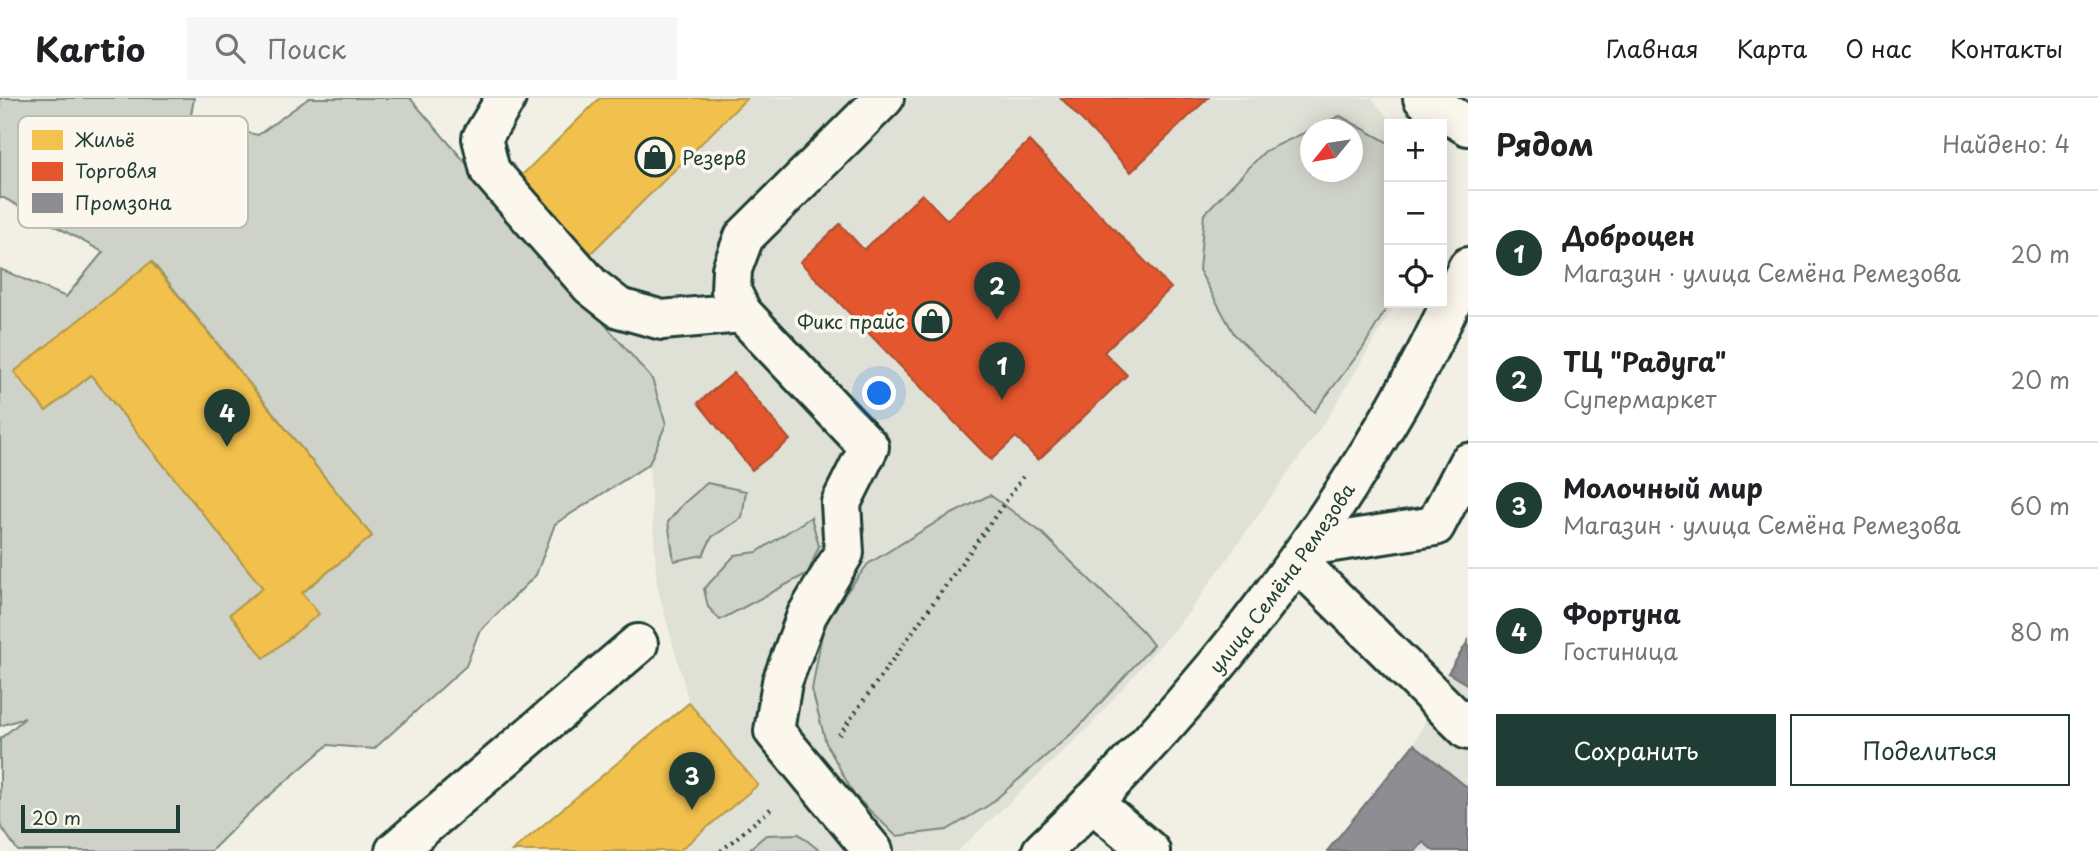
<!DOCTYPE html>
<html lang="ru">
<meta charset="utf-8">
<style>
:root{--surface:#fff;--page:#f6f6f6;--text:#202124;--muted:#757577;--line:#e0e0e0;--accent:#1f3d34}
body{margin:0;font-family:"Playpen Sans",sans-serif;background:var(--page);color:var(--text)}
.controls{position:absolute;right:21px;top:21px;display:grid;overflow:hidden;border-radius:0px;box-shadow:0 4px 18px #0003}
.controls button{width:63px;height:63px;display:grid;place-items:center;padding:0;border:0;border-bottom:2px solid var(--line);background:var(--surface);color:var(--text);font:35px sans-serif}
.compass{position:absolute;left:1300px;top:21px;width:63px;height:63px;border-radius:50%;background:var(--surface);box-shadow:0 4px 18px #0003;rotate:240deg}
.scale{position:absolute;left:21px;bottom:18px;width:159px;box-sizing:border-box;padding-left:7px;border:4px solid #1f3d34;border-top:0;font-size:19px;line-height:24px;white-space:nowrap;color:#1f3d34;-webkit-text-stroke:5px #fbf7ec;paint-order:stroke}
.you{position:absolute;left:880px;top:296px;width:24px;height:24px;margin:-18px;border:5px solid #fff;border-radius:50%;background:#1a73e8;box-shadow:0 0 0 10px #1a73e833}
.badge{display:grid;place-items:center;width:46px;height:46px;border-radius:50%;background:var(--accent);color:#fff;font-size:23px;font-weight:700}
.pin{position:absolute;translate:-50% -58px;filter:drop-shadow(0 2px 4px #0008)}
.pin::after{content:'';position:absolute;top:37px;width:24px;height:21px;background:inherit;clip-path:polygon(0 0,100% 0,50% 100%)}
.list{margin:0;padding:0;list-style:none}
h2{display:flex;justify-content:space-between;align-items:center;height:91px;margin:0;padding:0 28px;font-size:30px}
h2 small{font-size:23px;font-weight:400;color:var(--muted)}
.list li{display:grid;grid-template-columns:46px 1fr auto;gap:21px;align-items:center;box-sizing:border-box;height:126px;padding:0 28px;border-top:2px solid var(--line)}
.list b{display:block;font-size:26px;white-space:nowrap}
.list p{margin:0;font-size:23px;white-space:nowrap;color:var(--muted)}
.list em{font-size:23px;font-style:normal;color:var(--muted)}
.actions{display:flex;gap:14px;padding:21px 28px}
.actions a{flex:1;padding:16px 0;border:2px solid var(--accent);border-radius:0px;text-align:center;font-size:24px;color:var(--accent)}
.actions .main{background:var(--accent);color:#fff}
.icon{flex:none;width:38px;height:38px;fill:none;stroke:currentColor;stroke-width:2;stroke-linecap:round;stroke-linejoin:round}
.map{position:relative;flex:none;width:1468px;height:753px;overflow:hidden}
header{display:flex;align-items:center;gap:42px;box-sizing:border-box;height:98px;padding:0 35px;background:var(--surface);border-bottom:2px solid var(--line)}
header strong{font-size:33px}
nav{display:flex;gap:38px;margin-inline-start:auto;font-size:24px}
.search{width:490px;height:63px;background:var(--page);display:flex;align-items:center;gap:18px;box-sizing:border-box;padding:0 24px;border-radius:0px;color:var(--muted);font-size:26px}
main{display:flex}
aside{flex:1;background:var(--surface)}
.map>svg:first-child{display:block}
.built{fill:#e0e1d6;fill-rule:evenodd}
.green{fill:#cfd2c8;stroke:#77887e;stroke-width:2;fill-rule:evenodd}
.homes{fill:#f2c14e;stroke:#b39946;stroke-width:2}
.shops{fill:#e4572e;stroke:#a94f30;stroke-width:2}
.industry{fill:#8d8d92;stroke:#6c7576;stroke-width:2}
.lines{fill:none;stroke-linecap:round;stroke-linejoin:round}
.minor-casing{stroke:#1f3d34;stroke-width:44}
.major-casing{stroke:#1f3d34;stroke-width:44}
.path{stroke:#1f3d34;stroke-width:4.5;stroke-dasharray:2 5;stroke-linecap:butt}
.minor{stroke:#fbf7ec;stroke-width:38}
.major{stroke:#fbf7ec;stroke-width:38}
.labels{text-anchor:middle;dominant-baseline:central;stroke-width:7;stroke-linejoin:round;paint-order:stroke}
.poi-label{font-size:19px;fill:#1f3d34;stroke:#fbf7ec;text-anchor:start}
.street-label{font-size:19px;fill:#1f3d34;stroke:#fbf7ec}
.key{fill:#fbf7ec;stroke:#b9bfb5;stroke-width:2}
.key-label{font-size:19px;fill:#1f3d34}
</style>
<header>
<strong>Kartio</strong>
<div class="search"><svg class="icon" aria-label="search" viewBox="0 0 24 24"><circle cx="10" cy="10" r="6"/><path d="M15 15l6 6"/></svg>Поиск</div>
<nav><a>Главная</a><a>Карта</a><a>О нас</a><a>Контакты</a></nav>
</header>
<main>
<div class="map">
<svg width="1468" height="753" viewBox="0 0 1468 753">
<rect width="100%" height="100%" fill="#f2f0e5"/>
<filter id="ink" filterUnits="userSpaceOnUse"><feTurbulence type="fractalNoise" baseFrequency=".0143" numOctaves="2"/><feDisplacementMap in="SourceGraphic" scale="14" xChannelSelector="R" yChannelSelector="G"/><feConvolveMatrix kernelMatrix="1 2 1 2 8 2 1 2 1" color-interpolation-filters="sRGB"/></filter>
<g filter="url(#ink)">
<!-- built -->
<g class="built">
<path d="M 747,0 L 1372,0 L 1393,26 L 1389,26 L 1389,205 L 1396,205 L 1331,315 L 1190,513 L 1088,630 L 958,753 L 679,753 L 758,687 L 689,605 L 657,488 L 649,366 L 666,326 L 568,183 L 591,155 ZM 1310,32 L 1352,32 L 1352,74 L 1310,74 Z"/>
<path d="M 1468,543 L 1468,753 L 1327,753 L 1414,646 L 1448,575 Z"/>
</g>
<!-- green -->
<g class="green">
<path d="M 0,0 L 194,0 L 190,23 L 258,37 L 309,0 L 410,0 L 652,281 L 666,326 L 649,366 L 555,426 L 536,477 L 479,534 L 466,568 L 374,651 L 328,647 L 248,716 L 211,753 L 18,753 L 0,727 L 0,641 L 25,620 L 0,628 L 0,171 L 66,199 L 103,154 L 4,100 L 0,100 ZM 152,164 L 372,438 L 302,495 L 230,516 L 263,490 L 91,277 L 46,313 L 15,274 Z"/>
<path d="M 1340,18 L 1389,45 L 1389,180 L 1385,190 L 1389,206 L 1363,250 L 1314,314 L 1234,236 L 1199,172 L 1204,116 L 1265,53 L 1310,32 L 1310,74 L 1352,74 L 1352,32 L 1311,32 Z"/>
<path d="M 707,385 L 746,393 L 742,420 L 712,439 L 703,457 L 674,463 L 668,424 L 683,406 Z"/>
<path d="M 990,397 L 1041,434 L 1143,534 L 1153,547 L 1078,630 L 989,707 L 947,732 L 896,738 L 854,697 L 826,645 L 812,592 L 824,524 L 868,466 L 940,422 Z"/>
<path d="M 811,419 L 819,448 L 808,475 L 720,522 L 708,509 L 704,491 L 735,457 L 757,454 Z"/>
<path d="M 799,736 L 820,753 L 747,753 L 766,737 Z"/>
</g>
<!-- homes -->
<g class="homes">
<path d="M 600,0 L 747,0 L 591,155 L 518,81 Z"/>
<path d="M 151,164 L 372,438 L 302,495 L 319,516 L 264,560 L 230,516 L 263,490 L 91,277 L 46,313 L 14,274 Z"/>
<path d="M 689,605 L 758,687 L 679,753 L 512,753 Z"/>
</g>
<!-- shops -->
<g class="shops">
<path d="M 1061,0 L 1208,0 L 1131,74 Z"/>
<path d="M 1029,43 L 1171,190 L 1104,254 L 1127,277 L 1071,331 L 1038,362 L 1016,339 L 991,362 L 800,164 L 840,126 L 864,152 L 922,96 L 947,122 Z"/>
<path d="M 734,275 L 790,342 L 752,372 L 698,305 Z"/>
</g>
<!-- industry -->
<g class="industry">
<path d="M 1468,543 L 1468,587 L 1448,575 Z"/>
<path d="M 1414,646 L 1468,690 L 1468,753 L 1434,753 L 1423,744 L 1416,753 L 1327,753 Z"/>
</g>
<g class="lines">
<defs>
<g id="minor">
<path d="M 506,0 L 482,40 L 490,73 L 591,188 L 619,210 L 662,222 L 742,215"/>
<path d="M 1423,0 L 1468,28"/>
<path d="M 1308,448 L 1435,428 L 1468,365"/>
<path d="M 1297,463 L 1468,632"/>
<path d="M 1092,704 L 1150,753"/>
<path d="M 395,753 L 638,546"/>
<path d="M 873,753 L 774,633 L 782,584 L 807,517 L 844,455 L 841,405 L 869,349 L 742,215 L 731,193 L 732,171 L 744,139 L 884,0"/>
</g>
<g id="major">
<path id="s1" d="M 1042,753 C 1191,613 1321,449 1419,269 C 1437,236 1452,202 1468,169"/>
</g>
</defs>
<!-- minor casing -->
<use href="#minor" class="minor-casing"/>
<!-- major casing -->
<use href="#major" class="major-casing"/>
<!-- path -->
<g class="path">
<path d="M 839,637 L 1023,379"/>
<path d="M 721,753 L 774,708"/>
</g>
<!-- minor -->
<use href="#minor" class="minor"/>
<!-- major -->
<use href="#major" class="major"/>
</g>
</g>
<!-- icons -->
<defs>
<symbol id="shop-ring" viewBox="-11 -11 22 22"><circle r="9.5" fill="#fbf7ec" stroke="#1f3d34" stroke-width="1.5"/><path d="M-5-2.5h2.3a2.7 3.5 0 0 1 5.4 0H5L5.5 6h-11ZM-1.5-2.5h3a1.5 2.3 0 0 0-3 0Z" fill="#1f3d34"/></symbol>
</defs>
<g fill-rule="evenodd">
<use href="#shop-ring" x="633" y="37" width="44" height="44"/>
<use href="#shop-ring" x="910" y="201" width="44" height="44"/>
</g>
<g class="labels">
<!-- poi labels -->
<g class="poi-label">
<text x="682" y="59">Резерв</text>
<text x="905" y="223" text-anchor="end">Фикс прайс</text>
</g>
<!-- street labels -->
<g class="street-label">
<text stroke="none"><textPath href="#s1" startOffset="364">улица Семёна Ремезова</textPath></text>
</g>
</g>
<!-- legend -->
<rect x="18" y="18" width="230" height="112" rx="10" class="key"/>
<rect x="32" y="32" width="31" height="20" fill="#f2c14e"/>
<rect x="32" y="64" width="31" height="19" fill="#e4572e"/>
<rect x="32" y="95" width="31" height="20" fill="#8d8d92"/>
<g class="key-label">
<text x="75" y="49">Жильё</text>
<text x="75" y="80">Торговля</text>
<text x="75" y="112">Промзона</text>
</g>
</svg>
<div class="controls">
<button>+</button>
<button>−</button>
<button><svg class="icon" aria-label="locate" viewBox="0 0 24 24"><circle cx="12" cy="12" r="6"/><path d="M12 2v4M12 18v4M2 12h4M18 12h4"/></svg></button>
</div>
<svg class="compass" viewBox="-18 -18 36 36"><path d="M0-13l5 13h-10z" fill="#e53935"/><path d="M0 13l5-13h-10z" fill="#757577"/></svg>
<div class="scale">20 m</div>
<div class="you"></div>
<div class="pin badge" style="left:1002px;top:302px">1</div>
<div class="pin badge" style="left:997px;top:222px">2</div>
<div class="pin badge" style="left:692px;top:712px">3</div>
<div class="pin badge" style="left:227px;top:349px">4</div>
</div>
<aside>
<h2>Рядом<small>Найдено: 4</small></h2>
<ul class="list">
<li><span class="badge">1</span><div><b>Доброцен</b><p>Магазин · улица Семёна Ремезова</p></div><em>20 m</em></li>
<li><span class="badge">2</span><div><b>ТЦ &quot;Радуга&quot;</b><p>Супермаркет</p></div><em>20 m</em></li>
<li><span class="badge">3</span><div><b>Молочный мир</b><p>Магазин · улица Семёна Ремезова</p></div><em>60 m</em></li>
<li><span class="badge">4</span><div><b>Фортуна</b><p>Гостиница</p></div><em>80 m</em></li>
</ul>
<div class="actions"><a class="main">Сохранить</a><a>Поделиться</a></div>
</aside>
</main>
